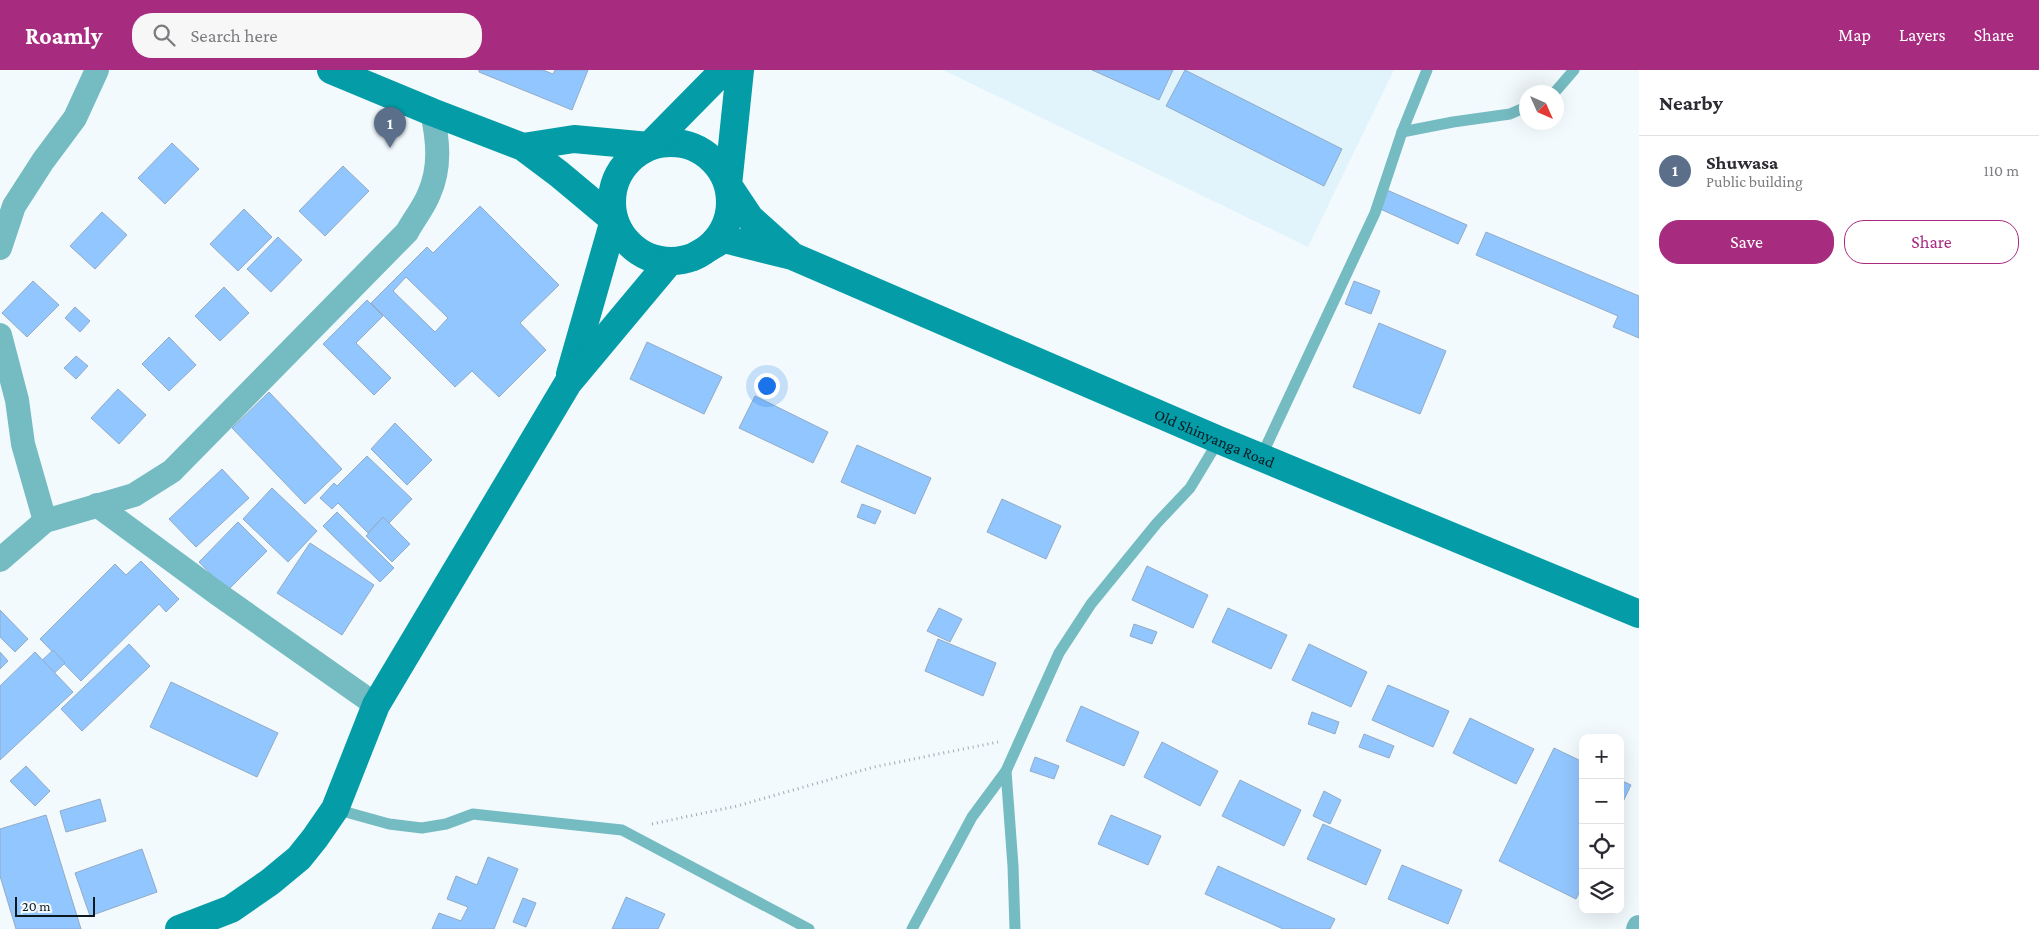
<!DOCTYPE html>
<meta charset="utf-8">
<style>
:root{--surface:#fff;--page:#f7f7f7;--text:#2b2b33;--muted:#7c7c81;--line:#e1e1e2;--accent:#a72c80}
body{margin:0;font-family:"Crimson Pro",serif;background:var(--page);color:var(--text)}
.controls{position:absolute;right:15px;bottom:15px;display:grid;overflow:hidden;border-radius:10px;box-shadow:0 5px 20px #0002}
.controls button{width:45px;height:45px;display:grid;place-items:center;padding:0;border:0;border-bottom:1px solid var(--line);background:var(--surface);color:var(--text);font:25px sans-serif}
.compass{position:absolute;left:1519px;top:15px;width:45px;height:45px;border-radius:50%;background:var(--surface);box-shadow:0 5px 20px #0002;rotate:135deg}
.scale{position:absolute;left:15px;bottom:12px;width:80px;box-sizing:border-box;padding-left:5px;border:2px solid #0c1a20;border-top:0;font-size:14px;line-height:18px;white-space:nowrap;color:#0c1a20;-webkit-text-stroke:4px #f2fafd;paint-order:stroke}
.you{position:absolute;left:766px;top:315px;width:18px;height:18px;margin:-12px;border:4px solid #fff;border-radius:50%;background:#1a73e8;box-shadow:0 0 0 8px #1a73e833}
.badge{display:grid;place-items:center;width:32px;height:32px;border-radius:50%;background:var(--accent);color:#fff;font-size:16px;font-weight:700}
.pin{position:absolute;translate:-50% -41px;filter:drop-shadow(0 1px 2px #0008)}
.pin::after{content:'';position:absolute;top:26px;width:18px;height:15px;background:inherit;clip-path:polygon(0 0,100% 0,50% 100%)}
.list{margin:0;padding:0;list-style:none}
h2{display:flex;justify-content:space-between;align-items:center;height:65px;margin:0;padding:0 20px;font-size:21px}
h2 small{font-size:16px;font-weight:400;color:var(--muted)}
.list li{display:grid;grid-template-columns:32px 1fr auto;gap:15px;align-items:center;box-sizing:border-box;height:70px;padding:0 20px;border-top:1px solid var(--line)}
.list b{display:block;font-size:19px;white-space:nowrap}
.list p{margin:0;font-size:16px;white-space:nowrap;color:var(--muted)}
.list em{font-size:16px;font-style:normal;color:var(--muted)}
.actions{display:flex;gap:10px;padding:15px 20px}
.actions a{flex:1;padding:11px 0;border:1px solid var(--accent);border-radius:20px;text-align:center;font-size:18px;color:var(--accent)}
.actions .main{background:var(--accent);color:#fff}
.icon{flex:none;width:28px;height:28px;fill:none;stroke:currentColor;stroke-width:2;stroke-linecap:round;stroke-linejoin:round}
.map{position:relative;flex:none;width:1639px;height:859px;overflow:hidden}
header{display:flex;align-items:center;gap:30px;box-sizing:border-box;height:70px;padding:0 25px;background:var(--accent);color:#fff}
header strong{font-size:24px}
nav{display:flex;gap:28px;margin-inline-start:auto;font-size:18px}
.search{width:350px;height:45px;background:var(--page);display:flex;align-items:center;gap:12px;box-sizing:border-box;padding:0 18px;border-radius:20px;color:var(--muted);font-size:19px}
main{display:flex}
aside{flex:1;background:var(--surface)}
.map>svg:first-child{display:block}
.built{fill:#e1f4fc}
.building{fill:#91c6fe;stroke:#93abc6;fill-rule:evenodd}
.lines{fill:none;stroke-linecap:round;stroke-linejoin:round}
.path{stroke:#9fa9ad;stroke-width:3;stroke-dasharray:1 4;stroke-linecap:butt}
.lane{stroke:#75bbc2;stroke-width:11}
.street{stroke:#75bbc2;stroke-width:24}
.secondary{stroke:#039ca7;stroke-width:28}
.labels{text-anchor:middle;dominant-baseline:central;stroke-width:5;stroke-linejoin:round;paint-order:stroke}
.street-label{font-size:16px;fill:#0c1a20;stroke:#f2fafd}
</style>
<header>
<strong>Roamly</strong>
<div class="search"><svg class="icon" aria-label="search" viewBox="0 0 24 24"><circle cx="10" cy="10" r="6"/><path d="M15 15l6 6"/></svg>Search here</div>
<nav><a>Map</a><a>Layers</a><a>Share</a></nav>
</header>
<main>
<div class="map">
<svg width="1639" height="859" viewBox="0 0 1639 859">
<rect width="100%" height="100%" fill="#f2fafd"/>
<!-- built -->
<path class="built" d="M 943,0 L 1394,0 L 1308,177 Z"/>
<!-- building -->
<g class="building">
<path d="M 479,0 L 543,0 L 553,4 L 555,0 L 588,0 L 572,40 L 479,2 Z"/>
<path d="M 1092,0 L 1173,0 L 1159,30 Z"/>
<path d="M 1185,0 L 1342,79 L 1324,116 L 1166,36 Z"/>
<path d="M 172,73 L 199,99 L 165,134 L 138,108 Z"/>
<path d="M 343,96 L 369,121 L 325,166 L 299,141 Z"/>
<path d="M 1387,120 L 1467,155 L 1458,174 L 1378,138 Z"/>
<path d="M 480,136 L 559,215 L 520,253 L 546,280 L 499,327 L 472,301 L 455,317 L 371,233 L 427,177 L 433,183 ZM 406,207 L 448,248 L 435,262 L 393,221 Z"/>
<path d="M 244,139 L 272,167 L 238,201 L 210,174 Z"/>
<path d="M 102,142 L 127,165 L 95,199 L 70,176 Z"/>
<path d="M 1486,162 L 1639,226 L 1639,268 L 1613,257 L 1618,246 L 1476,185 Z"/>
<path d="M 278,167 L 302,190 L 271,222 L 247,199 Z"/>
<path d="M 33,211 L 59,235 L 27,267 L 2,243 Z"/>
<path d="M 1354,211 L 1380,221 L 1371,244 L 1345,234 Z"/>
<path d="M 224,217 L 249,243 L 220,271 L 195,246 Z"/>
<path d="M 367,230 L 383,246 L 356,273 L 391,308 L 374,325 L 323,274 Z"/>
<path d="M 75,237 L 90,251 L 80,262 L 65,248 Z"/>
<path d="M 1379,253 L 1446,281 L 1420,344 L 1353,317 Z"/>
<path d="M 169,267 L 196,295 L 169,321 L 142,294 Z"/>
<path d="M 647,272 L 722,307 L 704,344 L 630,309 Z"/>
<path d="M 76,286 L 88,296 L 76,309 L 64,298 Z"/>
<path d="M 118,319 L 146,345 L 119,374 L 91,348 Z"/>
<path d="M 269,322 L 342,399 L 305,434 L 232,358 Z"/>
<path d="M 755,326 L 828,362 L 813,393 L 739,358 Z"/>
<path d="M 395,353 L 432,390 L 407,415 L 371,379 Z"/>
<path d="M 857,375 L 931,408 L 915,444 L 841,412 Z"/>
<path d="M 367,386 L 412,429 L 389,453 L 383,447 L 368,463 L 338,433 L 332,439 L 320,428 L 334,413 L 337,416 Z"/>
<path d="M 222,399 L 249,428 L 196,477 L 169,449 Z"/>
<path d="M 272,418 L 317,461 L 288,492 L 243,449 Z"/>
<path d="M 1002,429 L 1061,456 L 1046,489 L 987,462 Z"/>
<path d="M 862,434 L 881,441 L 875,454 L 857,447 Z"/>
<path d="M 337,442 L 394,498 L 380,512 L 323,456 Z"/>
<path d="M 383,447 L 410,474 L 392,492 L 366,466 Z"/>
<path d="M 238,452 L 267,481 L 227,521 L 199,492 Z"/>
<path d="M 310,473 L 374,515 L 342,565 L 277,523 Z"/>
<path d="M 141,491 L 179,529 L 166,542 L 159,534 L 81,611 L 40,569 L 115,494 L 126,505 Z"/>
<path d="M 1147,496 L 1208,525 L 1193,558 L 1132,530 Z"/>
<path d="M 939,538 L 962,549 L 950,572 L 927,561 Z"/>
<path d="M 1228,538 L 1287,565 L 1271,599 L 1212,572 Z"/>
<path d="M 0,540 L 28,569 L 15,582 L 0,567 Z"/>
<path d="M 1134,554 L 1157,562 L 1152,574 L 1130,566 Z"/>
<path d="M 938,569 L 996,593 L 983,626 L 925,601 Z"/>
<path d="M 129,574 L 150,596 L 82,661 L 61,639 Z"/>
<path d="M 1309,574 L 1367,602 L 1351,637 L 1292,610 Z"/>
<path d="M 53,580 L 65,593 L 13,642 L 1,629 Z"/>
<path d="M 0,582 L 8,591 L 0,599 Z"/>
<path d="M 35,582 L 73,622 L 0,690 L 0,616 Z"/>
<path d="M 171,612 L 278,663 L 257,707 L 150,657 Z"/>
<path d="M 1388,615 L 1449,641 L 1433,677 L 1372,650 Z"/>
<path d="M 1081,636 L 1139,662 L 1124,696 L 1066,671 Z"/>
<path d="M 1312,642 L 1339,652 L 1335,664 L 1308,654 Z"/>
<path d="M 1470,648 L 1534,679 L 1516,714 L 1453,683 Z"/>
<path d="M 1364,664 L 1394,676 L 1389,688 L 1359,677 Z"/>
<path d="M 1162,672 L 1218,701 L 1200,736 L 1144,707 Z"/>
<path d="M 1554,678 L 1583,692 L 1583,815 L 1576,829 L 1499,791 Z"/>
<path d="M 1035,687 L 1059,696 L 1054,709 L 1030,701 Z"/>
<path d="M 26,696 L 50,721 L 35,736 L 10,711 Z"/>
<path d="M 1240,710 L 1301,740 L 1284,776 L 1222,746 Z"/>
<path d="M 1620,710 L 1631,715 L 1620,738 Z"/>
<path d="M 1324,721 L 1341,730 L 1330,754 L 1313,746 Z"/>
<path d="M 100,729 L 106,751 L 66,762 L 60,741 Z"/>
<path d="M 46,745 L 81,859 L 16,859 L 0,806 L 0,759 Z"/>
<path d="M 1111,745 L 1161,766 L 1148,795 L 1098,774 Z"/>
<path d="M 1323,754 L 1381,780 L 1366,815 L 1307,789 Z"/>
<path d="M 142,779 L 157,822 L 90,846 L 75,803 Z"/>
<path d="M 488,787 L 518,799 L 494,859 L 432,859 L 439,843 L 461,851 L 468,837 L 447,829 L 456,806 L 477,815 Z"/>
<path d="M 1402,795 L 1462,820 L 1448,854 L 1388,829 Z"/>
<path d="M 1218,796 L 1335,849 L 1330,859 L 1283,859 L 1205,824 Z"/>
<path d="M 626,827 L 665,844 L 658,859 L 612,859 Z"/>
<path d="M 523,828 L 536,833 L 526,857 L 513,852 Z"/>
</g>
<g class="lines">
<!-- path -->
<path class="path" d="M 652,754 L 737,736 L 874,697 L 998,672"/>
<!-- lane -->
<g class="lane">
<path d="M 1555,22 L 1574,0"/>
<path d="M 1402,62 L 1453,52 L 1510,44 L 1526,37"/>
<path d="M 1261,387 L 1375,143 L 1402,62 L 1427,0"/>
<path d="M 1006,701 L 1013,796 L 1015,859"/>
<path d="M 335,739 L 389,754 L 422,758 L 446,754 L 473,744 L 622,760 L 809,859"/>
<path d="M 912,859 L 972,747 L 1006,701 L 1059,583 L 1091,534 L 1157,453 L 1190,418 L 1219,370"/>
</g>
<!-- street -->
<g class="street">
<path d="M 0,178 L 14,136 L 43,91 L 75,48 L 97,0"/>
<path d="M 0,265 L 17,330 L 23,374 L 45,451"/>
<path d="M 97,435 L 218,524 L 376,635"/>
<path d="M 0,490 L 45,451 L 134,425 L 172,401 L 407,162 C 414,149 424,137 429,124 C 441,97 438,70 432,42"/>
<path d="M 1638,859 L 1639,857"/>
</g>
<!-- secondary -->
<g class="secondary">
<path d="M 331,0 L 432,42 L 523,77 L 559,104 L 614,150 L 570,304"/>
<path d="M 740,0 L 728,115 L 750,148 L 789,183"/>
<circle cx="671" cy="132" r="59"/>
<path d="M 523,77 L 574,69 L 649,76 L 724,0"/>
<path id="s1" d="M 693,187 L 724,169 L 792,186 L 1219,370 L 1639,544"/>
<path d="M 179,859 L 231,839 L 270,812 L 299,788 L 315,768 L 335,739 L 376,635 L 568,313 L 670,191"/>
</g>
</g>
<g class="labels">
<!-- street labels -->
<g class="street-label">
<text stroke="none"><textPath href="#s1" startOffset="566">Old Shinyanga Road</textPath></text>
</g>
</g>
</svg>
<div class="controls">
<button>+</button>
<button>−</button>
<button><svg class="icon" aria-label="locate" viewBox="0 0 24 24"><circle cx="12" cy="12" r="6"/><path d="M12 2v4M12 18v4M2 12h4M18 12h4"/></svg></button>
<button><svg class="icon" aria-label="layers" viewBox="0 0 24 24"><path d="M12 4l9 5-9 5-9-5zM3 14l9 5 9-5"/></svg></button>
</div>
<svg class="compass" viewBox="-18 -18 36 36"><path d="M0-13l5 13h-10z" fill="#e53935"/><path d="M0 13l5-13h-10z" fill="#7c7c81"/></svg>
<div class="scale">20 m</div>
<div class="you"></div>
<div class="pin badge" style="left:390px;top:78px;background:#5c6f8a">1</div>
</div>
<aside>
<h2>Nearby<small></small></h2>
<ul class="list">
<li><span class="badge" style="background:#5c6f8a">1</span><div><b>Shuwasa</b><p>Public building</p></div><em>110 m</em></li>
</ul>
<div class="actions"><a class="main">Save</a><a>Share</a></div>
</aside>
</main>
